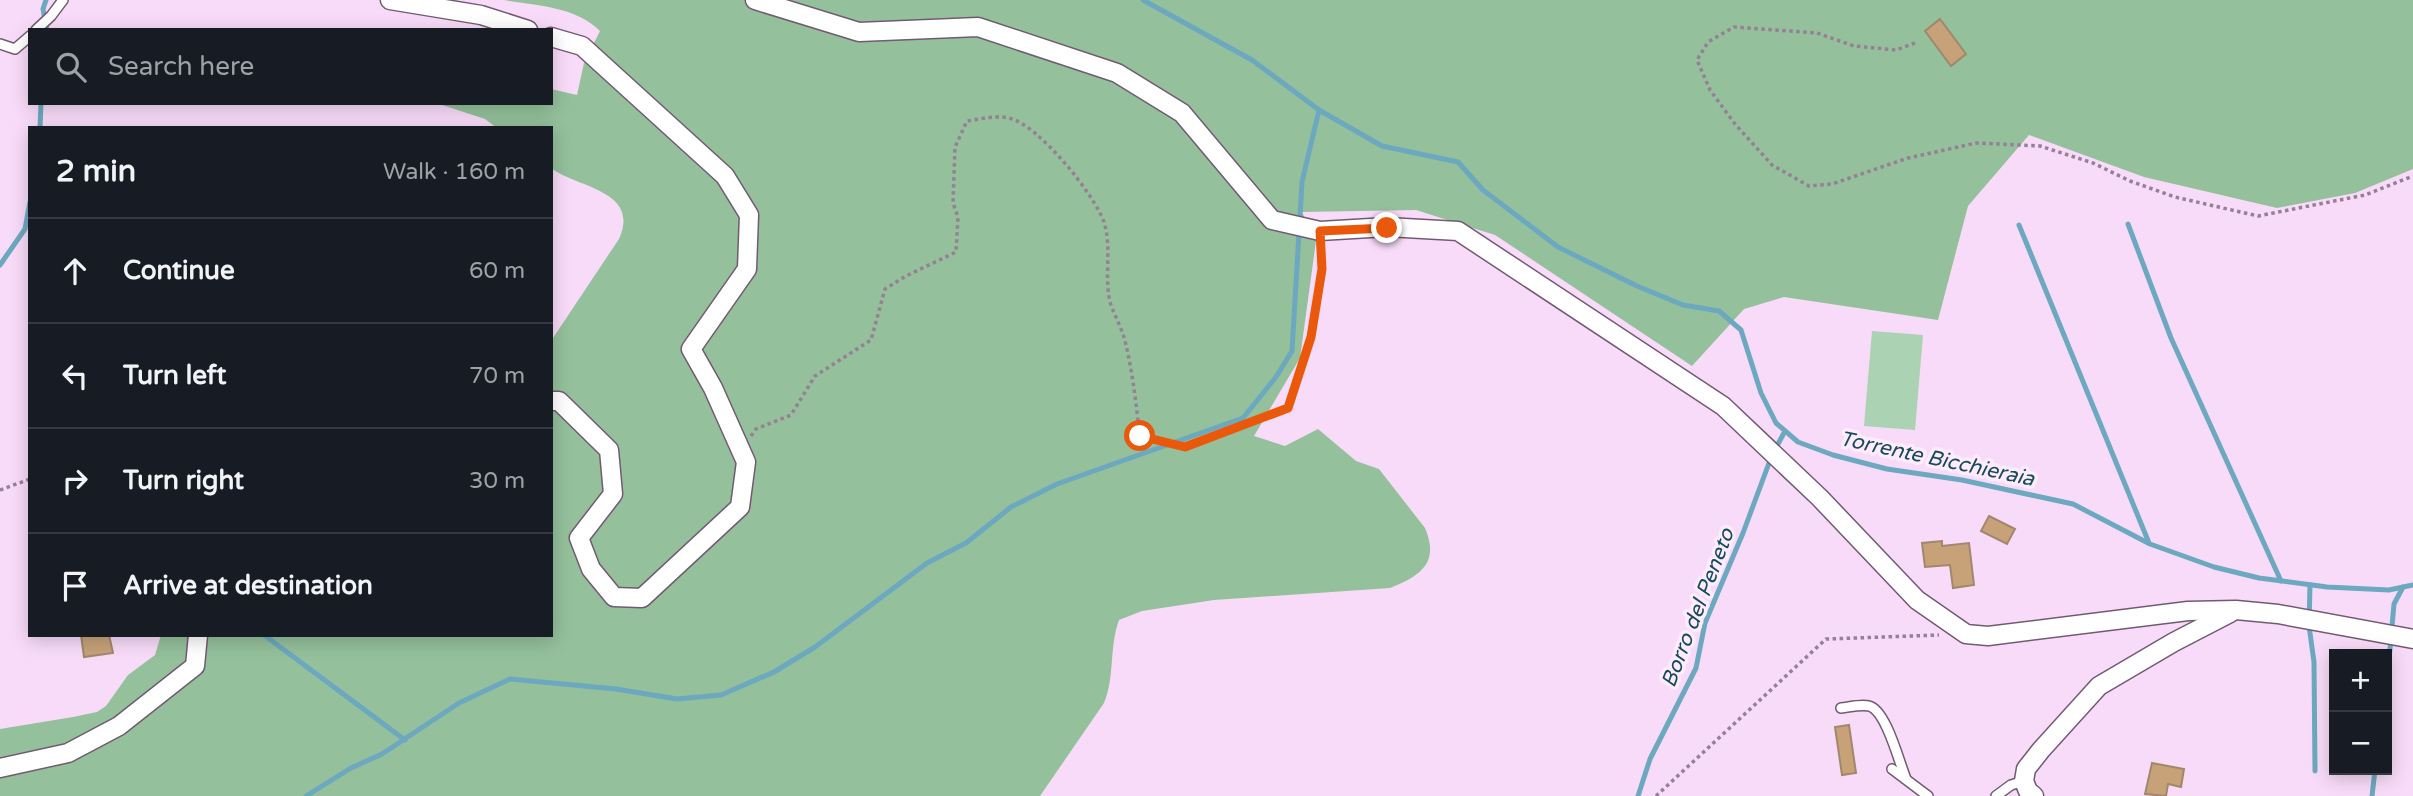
<!DOCTYPE html>
<meta charset="utf-8">
<style>
:root{--surface:#171b24;--page:#20242c;--text:#f1f3f6;--muted:#9ea1a6;--line:#363941}
body{margin:0;font-family:"Varela Round",sans-serif;background:var(--page);color:var(--text)}
.controls{position:absolute;right:21px;bottom:21px;display:grid;overflow:hidden;border-radius:0px;box-shadow:0 4px 18px #0003}
.controls button{width:63px;height:63px;display:grid;place-items:center;padding:0;border:0;border-bottom:2px solid var(--line);background:var(--surface);color:var(--text);font:35px sans-serif}
.stop{position:absolute;width:21px;height:21px;margin:-16px;border:5px solid #ea580c;border-radius:50%;background:#fff}
.stop.end{background:#ea580c;border-color:#fff;box-shadow:0 2px 7px #0008}
.list{margin:0;padding:0;list-style:none}
h2{display:flex;justify-content:space-between;align-items:center;height:91px;margin:0;padding:0 28px;font-size:30px}
h2 small{font-size:23px;font-weight:400;color:var(--muted)}
.list li{display:grid;grid-template-columns:46px 1fr auto;gap:21px;align-items:center;box-sizing:border-box;height:105px;padding:0 28px;border-top:2px solid var(--line)}
.list b{display:block;font-size:26px;white-space:nowrap}
.list em{font-size:23px;font-style:normal;color:var(--muted)}
.icon{flex:none;width:38px;height:38px;fill:none;stroke:currentColor;stroke-width:2;stroke-linecap:round;stroke-linejoin:round}
.map{position:relative;flex:none;width:2413px;height:796px;overflow:hidden}
.search{position:absolute;background:var(--surface);box-shadow:0 4px 18px #0003;left:28px;top:28px;width:525px;height:77px;display:flex;align-items:center;gap:18px;box-sizing:border-box;padding:0 24px;border-radius:0px;color:var(--muted);font-size:26px}
.panel{position:absolute;background:var(--surface);box-shadow:0 4px 18px #0003;left:28px;top:126px;width:525px;height:511px;border-radius:0px}
.map>svg:first-child{display:block}
.green{fill:#abd2b2}
.forest{fill:#94c09b}
.lines{fill:none;stroke-linecap:round;stroke-linejoin:round}
.stream{stroke:#6ca8bf;stroke-width:5}
.building{fill:#c7a279;stroke:#a1876c;stroke-width:2}
.service-casing{stroke:#735a73;stroke-width:12}
.minor-casing{stroke:#735a73;stroke-width:21}
.path{stroke:#958095;stroke-width:3.5;stroke-dasharray:3.5 3.5;stroke-linecap:butt}
.service{stroke:#fff;stroke-width:9}
.minor{stroke:#fff;stroke-width:18}
.route{stroke:#ea580c;stroke-width:9}
.labels{text-anchor:middle;dominant-baseline:central;stroke-width:7;stroke-linejoin:round;paint-order:stroke}
.water-label{font-size:21px;font-style:italic;fill:#174b5c;stroke:#feecfe}
</style>
<div class="map">
<svg width="2413" height="796" viewBox="0 0 2413 796">
<rect width="100%" height="100%" fill="#f8dbf8"/>
<!-- green -->
<path class="green" d="M 1872,331 L 1923,335 L 1915,430 L 1864,426 Z"/>
<!-- forest -->
<path class="forest" d="M 504,0 L 2413,0 L 2413,169 L 2355,193 L 2277,208 L 2144,177 L 2029,135 L 1968,206 L 1938,320 L 1784,297 L 1744,309 L 1692,366 L 1495,235 L 1416,210 L 1302,212 L 1316,241 L 1300,358 L 1254,436 L 1285,446 L 1318,429 L 1356,461 L 1379,469 L 1425,528 C 1440,563 1420,576 1390,588 L 1214,600 L 1142,611 L 1119,620 C 1109,647 1115,677 1104,703 L 1040,796 L 0,796 L 0,729 L 73,717 L 97,712 L 106,706 L 128,675 L 155,655 L 161,635 L 551,635 L 551,341 L 619,239 C 641,190 577,188 551,168 L 551,128 L 497,128 L 485,119 L 436,103 L 551,103 L 551,89 L 577,95 L 584,63 L 600,31 C 575,6 537,6 504,0 Z"/>
<g class="lines">
<!-- stream -->
<g class="stream">
<path d="M 46,0 L 43,9 L 47,30"/>
<path d="M 1143,0 L 1252,60 L 1319,110 L 1382,146 L 1458,162 L 1483,190 L 1558,247 L 1637,286 L 1683,305 L 1719,311 L 1741,330 L 1761,393 L 1776,423 L 1798,442 L 1833,455 L 1887,469 L 1962,480 L 2073,504 L 2150,544 L 2214,567 L 2259,578 L 2327,587 L 2389,590 L 2413,585"/>
<path d="M 40,128 L 41,103"/>
<path d="M 2128,224 L 2171,338 L 2281,581"/>
<path d="M 2019,225 L 2149,543"/>
<path d="M 0,265 L 25,229 L 30,202"/>
<path d="M 2310,585 L 2309,626 L 2314,662 L 2315,771"/>
<path d="M 264,635 L 405,740"/>
<path d="M 2387,682 L 2394,604 L 2403,587"/>
<path d="M 306,796 L 351,768 L 382,754 L 459,703 L 510,679 L 616,689 L 677,699 L 721,695 L 774,672 L 815,647 L 927,563 L 966,543 L 1011,507 L 1057,484 L 1243,418 L 1276,377 L 1292,351 L 1302,182 L 1319,110"/>
<path d="M 1638,796 L 1650,759 L 1696,668 L 1705,623 L 1743,533 L 1772,455 L 1785,431"/>
<path d="M 2372,796 L 2375,770"/>
</g>
</g>
<!-- building -->
<g class="building">
<path d="M 1940,19 L 1966,54 L 1951,66 L 1925,31 Z"/>
<path d="M 1989,516 L 2015,529 L 2007,544 L 1981,531 Z"/>
<path d="M 1942,541 L 1942,546 L 1969,543 L 1974,585 L 1953,588 L 1950,565 L 1925,567 L 1922,543 Z"/>
<path d="M 81,635 L 109,635 L 113,653 L 84,657 Z"/>
<path d="M 1849,725 L 1856,773 L 1842,775 L 1835,727 Z"/>
<path d="M 2152,763 L 2184,769 L 2181,787 L 2168,784 L 2166,796 L 2145,794 Z"/>
</g>
<g class="lines">
<defs>
<g id="service">
<path d="M 36,30 L 51,16 L 63,0"/>
<path d="M 0,44 L 15,49 L 30,36"/>
<path d="M 1841,708 C 1850,707 1861,704 1869,706 C 1886,710 1899,762 1906,779"/>
<path d="M 1892,769 L 1928,796"/>
<path d="M 1996,796 L 2011,785 L 2024,781"/>
</g>
<g id="minor">
<path d="M 390,0 L 481,15 L 528,30"/>
<path d="M 755,0 L 859,32 L 978,27 L 1117,73 L 1182,113 L 1272,220 L 1320,231 L 1387,227 L 1458,231 L 1723,406 L 1820,498 L 1917,600 L 1966,634 L 1988,636 L 2188,611 L 2236,610 L 2278,614 L 2413,639"/>
<path d="M 551,37 L 582,46 L 725,176 L 749,215 L 747,269 L 691,349 L 713,388 L 746,462 L 740,507 L 642,598 L 614,597 L 591,569 L 579,538 L 613,494 L 609,450 L 559,401 L 551,401"/>
<path d="M 0,768 L 68,753 L 119,726 L 195,666 L 198,635"/>
<path d="M 2034,796 L 2028,791 L 2024,781 L 2026,769 L 2041,750 L 2099,686 L 2174,642 L 2230,613"/>
</g>
</defs>
<!-- service casing -->
<use href="#service" class="service-casing"/>
<!-- minor casing -->
<use href="#minor" class="minor-casing"/>
<!-- path -->
<g class="path">
<path d="M 1915,43 L 1896,50 L 1854,46 L 1817,33 L 1734,27 L 1708,42 L 1697,60 L 1710,90 L 1735,124 L 1772,165 L 1809,186 L 1832,184 L 1908,158 L 1976,143 L 2040,146 L 2093,163 L 2130,181 L 2175,197 L 2258,216 L 2365,195 L 2413,176"/>
<path d="M 751,436 L 756,429 L 791,415 L 815,376 L 871,340 L 885,289 L 906,276 L 956,252 L 958,217 L 953,203 L 955,147 L 967,121 C 981,119 996,115 1009,118 C 1039,125 1094,194 1104,222 C 1112,248 1104,276 1110,302 C 1114,315 1122,328 1125,341 C 1133,373 1136,405 1140,436 L 1185,447 L 1288,408 L 1311,337 L 1322,269 L 1322,247"/>
<path d="M 0,490 L 30,479"/>
<path d="M 1656,796 L 1826,639 L 1939,635"/>
</g>
<!-- service -->
<use href="#service" class="service"/>
<!-- minor -->
<use href="#minor" class="minor"/>
</g>
<g class="lines">
<!-- route -->
<path class="route" d="M 1140,436 L 1185,447 L 1288,408 L 1311,337 L 1322,269 L 1320,231 L 1387,228"/>
</g>
<g class="labels">
<!-- water labels -->
<g class="water-label">
<text transform="translate(1937 459) rotate(12)">Torrente Bicchieraia</text>
<text transform="translate(1698 608) rotate(-69)">Borro del Peneto</text>
</g>
</g>
</svg>
<div class="controls">
<button>+</button>
<button>−</button>
</div>
<div class="stop" style="left:1140px;top:436px"></div>
<div class="stop end" style="left:1387px;top:228px"></div>
<div class="search"><svg class="icon" aria-label="search" viewBox="0 0 24 24"><circle cx="10" cy="10" r="6"/><path d="M15 15l6 6"/></svg>Search here</div>
<section class="panel">
<h2>2 min<small>Walk · 160 m</small></h2>
<ul class="list">
<li><svg class="icon" aria-label="ahead" viewBox="0 0 24 24"><path d="M12 20V5M6 11l6-6 6 6"/></svg><div><b>Continue</b></div><em>60 m</em></li>
<li><svg class="icon" aria-label="left" viewBox="0 0 24 24"><path d="M17 20v-9H6M10 6l-5 5 5 5"/></svg><div><b>Turn left</b></div><em>70 m</em></li>
<li><svg class="icon" aria-label="right" viewBox="0 0 24 24"><path d="M7 20v-9h11M14 6l5 5-5 5"/></svg><div><b>Turn right</b></div><em>30 m</em></li>
<li><svg class="icon" aria-label="arrive" viewBox="0 0 24 24"><path d="M6 21V4h12l-3 4 3 4H6"/></svg><div><b>Arrive at destination</b></div></li>
</ul>
</section>
</div>
